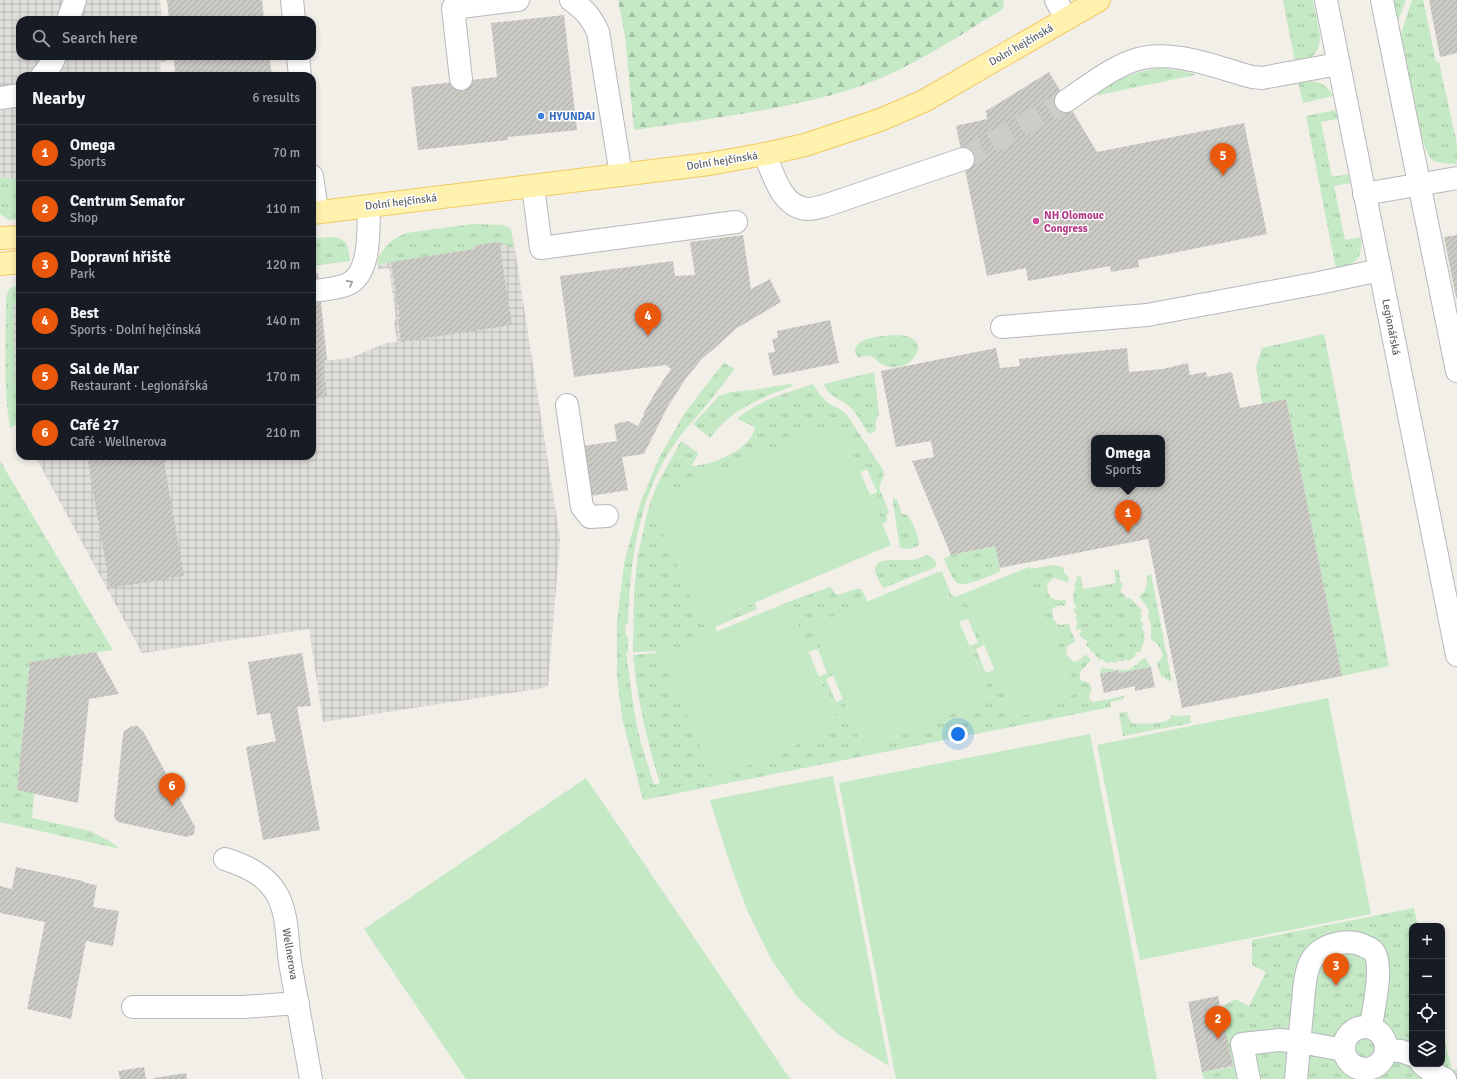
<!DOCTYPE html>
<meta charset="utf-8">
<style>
:root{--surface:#171b24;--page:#20242c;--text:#f1f3f6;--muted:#9ea1a6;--line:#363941;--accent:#ea580c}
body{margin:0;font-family:Signika,sans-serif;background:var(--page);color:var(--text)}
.controls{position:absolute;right:12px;bottom:12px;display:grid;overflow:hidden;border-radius:8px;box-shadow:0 2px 6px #0003}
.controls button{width:36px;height:36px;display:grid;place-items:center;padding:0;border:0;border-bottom:1px solid var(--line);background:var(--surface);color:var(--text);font:20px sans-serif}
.you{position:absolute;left:958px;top:734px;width:14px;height:14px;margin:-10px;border:3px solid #fff;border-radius:50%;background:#1a73e8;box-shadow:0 0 0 6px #1a73e833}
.badge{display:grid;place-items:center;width:26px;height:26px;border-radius:50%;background:var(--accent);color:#fff;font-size:13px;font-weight:700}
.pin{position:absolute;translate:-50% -33px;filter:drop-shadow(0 1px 2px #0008)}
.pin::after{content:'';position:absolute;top:21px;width:14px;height:12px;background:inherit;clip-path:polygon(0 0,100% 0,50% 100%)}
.popup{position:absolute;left:1091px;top:435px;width:74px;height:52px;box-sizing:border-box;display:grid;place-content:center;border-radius:8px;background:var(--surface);filter:drop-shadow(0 1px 3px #0005);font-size:13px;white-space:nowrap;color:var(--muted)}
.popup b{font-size:15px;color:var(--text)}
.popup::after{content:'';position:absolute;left:50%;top:100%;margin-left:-8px;border:8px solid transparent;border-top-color:var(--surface)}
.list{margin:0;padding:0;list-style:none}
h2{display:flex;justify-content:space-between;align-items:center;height:52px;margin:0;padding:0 16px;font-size:17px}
h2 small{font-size:13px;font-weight:400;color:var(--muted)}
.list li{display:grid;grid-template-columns:26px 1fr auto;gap:12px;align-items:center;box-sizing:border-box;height:56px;padding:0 16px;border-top:1px solid var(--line)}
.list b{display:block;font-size:15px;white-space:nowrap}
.list p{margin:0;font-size:13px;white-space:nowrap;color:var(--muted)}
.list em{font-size:13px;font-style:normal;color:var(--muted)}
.icon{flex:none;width:22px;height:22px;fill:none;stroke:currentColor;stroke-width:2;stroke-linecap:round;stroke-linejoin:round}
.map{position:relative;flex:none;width:1457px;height:1079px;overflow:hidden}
.search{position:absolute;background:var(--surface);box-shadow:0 2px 6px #0003;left:16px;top:16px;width:300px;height:44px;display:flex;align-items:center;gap:10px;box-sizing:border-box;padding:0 14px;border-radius:12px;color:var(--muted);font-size:15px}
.panel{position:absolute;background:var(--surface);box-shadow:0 2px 6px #0003;left:16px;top:72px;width:300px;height:388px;border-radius:12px}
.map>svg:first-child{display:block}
.industrial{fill:url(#industrial-grid)}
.grass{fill:url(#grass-tufts)}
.forest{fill:url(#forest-firs)}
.pitch{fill:#c5e8c5}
.building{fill:url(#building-hatch);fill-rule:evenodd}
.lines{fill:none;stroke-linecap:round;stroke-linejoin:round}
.minor-tunnel{stroke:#ccccc8;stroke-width:22;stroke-dasharray:22 11;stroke-linecap:butt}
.minor-casing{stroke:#b5b8bc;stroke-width:24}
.major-casing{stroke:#f2c960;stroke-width:24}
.minor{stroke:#fff;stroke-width:22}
.major{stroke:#fff2af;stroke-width:22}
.oneway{stroke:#979a9d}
.shop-dot{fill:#3f7fe0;stroke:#fff;stroke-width:1.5}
.hotel-dot{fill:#d1479c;stroke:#fff;stroke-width:1.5}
.labels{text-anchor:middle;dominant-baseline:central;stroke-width:3;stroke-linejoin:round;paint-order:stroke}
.street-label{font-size:11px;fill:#5f6368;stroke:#fff}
.shop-label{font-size:11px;font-weight:bold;fill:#366cbe;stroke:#fff;text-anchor:start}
.hotel-label{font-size:11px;font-weight:bold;fill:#b23c85;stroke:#fff;text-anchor:start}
</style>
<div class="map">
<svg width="1457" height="1079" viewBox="0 0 1457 1079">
<defs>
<pattern id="industrial-grid" width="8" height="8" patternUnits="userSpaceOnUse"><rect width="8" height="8" fill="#e0deda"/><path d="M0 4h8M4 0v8" fill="none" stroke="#b9b8b5"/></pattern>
<pattern id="grass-tufts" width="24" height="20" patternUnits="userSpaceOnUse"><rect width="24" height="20" fill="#c5e8c5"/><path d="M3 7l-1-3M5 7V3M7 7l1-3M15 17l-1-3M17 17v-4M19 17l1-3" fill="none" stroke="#a3c0a4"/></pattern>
<pattern id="forest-firs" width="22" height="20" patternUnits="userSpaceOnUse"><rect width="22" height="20" fill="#c5e8c5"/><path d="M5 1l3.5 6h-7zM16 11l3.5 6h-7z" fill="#a3c0a4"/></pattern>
<pattern id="building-hatch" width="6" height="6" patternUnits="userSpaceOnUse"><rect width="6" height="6" fill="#cccac5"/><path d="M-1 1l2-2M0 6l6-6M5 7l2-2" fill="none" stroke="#a9a8a4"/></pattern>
</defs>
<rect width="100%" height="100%" fill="#f1efe8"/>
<!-- industrial -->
<g class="industrial">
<path d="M 0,0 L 160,0 L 162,20 L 20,20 L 20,56 L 166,56 L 167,61 L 160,63 L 161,76 L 20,76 L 20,181 L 0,177 Z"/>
<path d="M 513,237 L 560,539 L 548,686 L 543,688 L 323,722 L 309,629 L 142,653 L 35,456 L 312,456 L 312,362 L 350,358 L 386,343 L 397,342 L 394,320 L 396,319 L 389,268 L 378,269 L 378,265 L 387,264 L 386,257 Z"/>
<path d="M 20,303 L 20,429 L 17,424 L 13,304 Z"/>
</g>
<!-- grass -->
<g class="grass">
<path d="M 1283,0 L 1313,0 L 1320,36 C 1319,56 1312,58 1295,62 Z"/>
<path d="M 1394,0 L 1406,0 L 1398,21 Z"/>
<path d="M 1412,0 L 1423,0 L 1436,62 L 1439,62 L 1457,144 L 1457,164 C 1431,163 1430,163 1422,138 L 1401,34 Z"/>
<path d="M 1161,68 L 1183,71 L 1194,74 L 1195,75 L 1099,95 L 1096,94 C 1110,80 1141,70 1161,68 Z"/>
<path d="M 1309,81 C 1321,82 1327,85 1333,96 L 1303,103 L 1298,83 Z"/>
<path d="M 1335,110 L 1338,119 L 1321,122 L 1332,177 L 1349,174 L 1350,183 L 1334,186 L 1345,240 L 1361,237 C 1363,259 1356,264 1336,269 L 1306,116 Z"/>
<path d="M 0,177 L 20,180 L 20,219 L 9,220 L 0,214 Z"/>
<path d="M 472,224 L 503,225 L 511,229 L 514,249 L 499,242 L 475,246 L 475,249 L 377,265 C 378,250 394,237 407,233 Z"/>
<path d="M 328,237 C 347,237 348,244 350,261 L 312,266 L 312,239 Z"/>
<path d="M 15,286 L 20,286 L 20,303 L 13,304 L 17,424 L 10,428 C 3,385 6,341 6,297 L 9,289 Z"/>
<path d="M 1324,334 L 1389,666 L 1342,676 L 1286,399 L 1262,404 L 1256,367 L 1262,348 Z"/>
<path d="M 893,335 C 899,335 906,335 911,338 C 924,344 916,359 907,364 C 899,368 888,368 880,363 C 876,360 874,356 868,356 C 865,355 861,357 859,358 L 855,353 C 854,337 881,336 893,335 Z"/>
<path d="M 724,363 L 735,369 C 725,381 715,394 705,407 C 696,418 686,428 677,440 C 639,493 630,559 628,623 L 625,625 L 626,636 L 628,636 L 628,652 L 626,652 L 634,710 L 640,740 L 654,785 L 660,783 C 647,741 637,699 633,655 L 656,653 L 656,651 L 633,652 L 634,594 L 637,560 L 648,509 L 657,485 L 681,441 L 697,452 L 698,455 L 691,466 C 712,466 752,449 755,427 L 737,419 C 758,400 787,393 813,384 C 818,392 822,399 830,404 C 836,408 842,409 847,415 L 883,470 L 884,474 L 879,488 L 889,512 L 887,515 L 887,521 L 882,524 L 870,495 L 877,492 L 867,469 L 860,472 L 839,421 L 702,625 L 755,603 L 757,609 L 715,627 L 717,632 L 662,655 L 840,727 L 819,677 L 827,673 L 818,649 L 809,652 L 788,602 L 830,587 L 837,595 L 856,589 L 861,589 L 868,602 L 812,625 L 833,675 L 826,679 L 836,702 L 843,699 L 864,750 L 991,697 L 970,646 L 978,643 L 968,619 L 959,622 L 938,572 L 942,572 L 951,594 L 954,597 L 963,594 L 984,645 L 976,649 L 986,673 L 995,670 L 1015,719 L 1026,568 L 1029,567 L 1030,569 L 1054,565 L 1064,568 L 1064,573 L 1069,577 L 1068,582 C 1058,582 1055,572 1047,585 C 1048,599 1052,601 1066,600 L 1065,606 L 1060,605 L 1053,608 C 1051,615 1053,621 1059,625 L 1069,624 C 1070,631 1074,635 1075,642 C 1063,646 1064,655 1074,662 C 1079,661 1082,659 1085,654 L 1091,660 L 1080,672 L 1080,679 L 1082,681 L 1089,683 C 1092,688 1092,690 1089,696 L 1090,700 L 1094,702 L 1124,696 L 1124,699 L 1110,702 L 1111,707 L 643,800 L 622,718 L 617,677 L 617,622 L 624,563 L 640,504 L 659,458 L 684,414 L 710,380 Z"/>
<path d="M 874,372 L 879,414 L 876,421 L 876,430 L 870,434 L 867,432 C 862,423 857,413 849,406 C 840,398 828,397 824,384 Z"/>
<path d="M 790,384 L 794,386 C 761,397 731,410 710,438 L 693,424 L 719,396 L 731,392 L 753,390 Z"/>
<path d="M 0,461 L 113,650 L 30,662 L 17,790 L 34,793 L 32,818 L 90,831 L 111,842 L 120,849 L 0,822 Z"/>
<path d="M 894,498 L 897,500 L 902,514 L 907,515 C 913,522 919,536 919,545 C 914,548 906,551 900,547 L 893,503 L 893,500 Z"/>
<path d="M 995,546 L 1000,568 L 999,572 C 990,575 964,589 956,582 C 951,577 947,566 944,559 L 951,555 Z"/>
<path d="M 926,555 C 932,557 937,560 936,567 L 886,587 L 884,588 C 880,584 878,579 876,574 C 870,554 901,562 911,560 C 916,560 922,557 926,555 Z"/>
<path d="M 1114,570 L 1119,570 L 1120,582 L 1123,584 L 1120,592 L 1125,595 L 1126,598 L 1130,598 L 1142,610 L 1140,614 L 1142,617 L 1140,620 L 1143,623 L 1142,629 L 1145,632 L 1143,635 L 1145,639 L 1140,652 L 1136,652 L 1135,656 L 1129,661 L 1126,659 L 1122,662 L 1120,660 L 1115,663 L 1112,662 L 1107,663 L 1102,659 L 1099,660 L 1098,657 L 1095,656 L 1095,654 L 1090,651 L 1090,648 L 1086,645 L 1087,640 L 1083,639 L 1079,634 L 1082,631 L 1080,629 L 1077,631 L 1076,627 L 1078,622 L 1075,619 L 1077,615 L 1073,610 L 1077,607 C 1071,601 1073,594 1076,587 L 1074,585 L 1077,579 L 1076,576 L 1081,577 L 1083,589 L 1116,583 Z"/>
<path d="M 1151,574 L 1172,682 L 1161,676 L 1157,663 L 1163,656 C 1161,649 1159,643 1151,640 L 1151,624 L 1148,617 L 1149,612 L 1146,605 L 1139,597 C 1147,590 1147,586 1147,576 Z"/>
<path d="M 1145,658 L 1151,667 L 1119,673 L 1118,670 L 1100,674 L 1100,671 L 1102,668 C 1108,669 1125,671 1130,669 C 1137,666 1139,660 1145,658 Z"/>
<path d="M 1127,712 C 1128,716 1129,721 1133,723 C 1137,725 1165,723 1168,720 C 1170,719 1171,717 1172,715 L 1182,716 L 1190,715 L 1191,723 L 1123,736 L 1119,713 Z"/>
<path d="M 1414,908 L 1418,926 L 1412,926 L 1412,1064 L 1442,1064 L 1442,1028 L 1452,1070 L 1457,1069 L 1457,1079 L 1204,1079 L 1202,1072 L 1233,1067 L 1220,1008 L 1235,999 L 1249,1006 L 1266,972 L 1252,965 L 1252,940 Z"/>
</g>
<!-- forest -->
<path class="forest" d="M 618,0 L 1003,0 L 1004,8 C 956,38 907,71 852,89 C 781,111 707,119 634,130 L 625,36 Z"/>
<!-- pitch -->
<g class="pitch">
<path d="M 839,421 L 891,545 L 702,625 L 650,500 Z"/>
<path d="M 1026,568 L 1078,693 L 1015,719 L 963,594 Z"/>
<path d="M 938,572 L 991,697 L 864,750 L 812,625 Z"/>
<path d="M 788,602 L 840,727 L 714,780 L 661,655 Z"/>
<path d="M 1328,698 L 1371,914 L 1140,960 L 1097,745 Z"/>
<path d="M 1090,734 L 1157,1079 L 896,1079 L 839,783 Z"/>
<path d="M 833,776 L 889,1066 L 839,1035 L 798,998 L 771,959 L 748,912 L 730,864 L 710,800 Z"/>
<path d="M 586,778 L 790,1079 L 466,1079 L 364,929 Z"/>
</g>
<!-- building -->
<g class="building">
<path d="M 167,0 L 262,0 L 264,20 L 169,20 Z"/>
<path d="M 1429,0 L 1457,0 L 1457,53 L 1440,57 Z"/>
<path d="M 564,15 L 577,130 L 508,137 L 508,140 L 418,150 L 411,87 L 497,77 L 491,23 Z"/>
<path d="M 173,56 L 269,56 L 272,76 L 176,76 Z"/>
<path d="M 1049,72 L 1097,152 L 1244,123 L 1267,234 L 1138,260 L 1139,267 L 1111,272 L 1110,266 L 1028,281 L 1026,268 L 987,276 L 956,126 L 987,119 L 986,111 Z"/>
<path d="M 743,235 L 751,289 L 770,279 L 781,302 L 737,328 L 702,359 L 686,378 L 667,408 L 644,454 L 622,457 L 628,490 L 591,496 L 583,446 L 617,441 L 614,424 L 628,421 L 638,426 L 644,415 L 643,414 L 658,388 L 671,369 L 666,365 L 574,377 L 560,276 L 673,261 L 675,276 L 695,275 L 690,242 Z"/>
<path d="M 1457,235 L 1457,298 L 1456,298 L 1444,237 Z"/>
<path d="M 499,242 L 512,325 L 401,342 L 398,319 L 400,319 L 391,262 L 475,249 L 474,246 Z"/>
<path d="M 318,273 L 327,360 L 323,361 L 327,397 L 312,399 L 312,274 Z"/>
<path d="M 830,320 L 839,363 L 773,376 L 768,353 L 775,352 L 772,339 L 778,338 L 777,331 Z"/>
<path d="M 996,348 L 1000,368 L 1020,366 L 1019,359 L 1127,348 L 1129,372 L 1163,369 L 1188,363 L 1190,375 L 1206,372 L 1207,377 L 1232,372 L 1240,408 L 1286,399 L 1342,676 L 1182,708 L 1148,539 L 1000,568 L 995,546 L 951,555 L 912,461 L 934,457 L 931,441 L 896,447 L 881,371 ZM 1094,438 L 1162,438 L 1162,484 L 1094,484 Z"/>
<path d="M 87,456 L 163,456 L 184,576 L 110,588 Z"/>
<path d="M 96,652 L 119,694 L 89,699 L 78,803 L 17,790 L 30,662 Z"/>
<path d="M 302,653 L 311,706 L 297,707 L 320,830 L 263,840 L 246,747 L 276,741 L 270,713 L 257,715 L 248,662 Z"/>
<path d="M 1151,667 L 1155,687 L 1135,691 L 1135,686 L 1104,693 L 1100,674 L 1119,670 L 1119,673 Z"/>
<path d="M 132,726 L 137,726 L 143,731 L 195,827 L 194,834 L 192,835 L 187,837 L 118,822 L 114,817 L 123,735 L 124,731 Z"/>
<path d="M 16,867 L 83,881 L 83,882 L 95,885 L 97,884 L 93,907 L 119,911 L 113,946 L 86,941 L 71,1019 L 27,1009 L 45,922 L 0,913 L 0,886 L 12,889 Z"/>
<path d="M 1218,996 L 1233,1066 L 1202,1072 L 1188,1002 Z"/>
<path d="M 144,1067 L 146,1079 L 120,1079 L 118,1071 Z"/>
<path d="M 186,1073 L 187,1079 L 154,1079 L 154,1078 Z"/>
</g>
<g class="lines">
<!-- minor-tunnel -->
<path class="minor-tunnel" d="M 963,159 L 1066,101"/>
<defs>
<g id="minor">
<path d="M 292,0 L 294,20"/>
<path d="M 571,0 C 585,10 591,17 598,32 L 621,175"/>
<path d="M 1056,0 L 1066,19"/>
<path d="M 1326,0 L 1457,655"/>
<path d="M 1382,0 L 1457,371"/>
<path d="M 68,20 L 75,0"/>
<path d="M 298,56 L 300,76"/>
<path d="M 42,76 L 52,63 L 55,56"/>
<path d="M 461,79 L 453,8 L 518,0"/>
<path d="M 0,98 L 20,95"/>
<path d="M 1066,101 C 1087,87 1108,70 1132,61 C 1170,47 1215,67 1252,77 L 1262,78 L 1338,64"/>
<path d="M 765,154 C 773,174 782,209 809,209 C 814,209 819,207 824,206 L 963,159"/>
<path d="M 312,176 L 317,212"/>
<path d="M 533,186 L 541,248 L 736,222"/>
<path d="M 1364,194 L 1457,178"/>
<path d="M 312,291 C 323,290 335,289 346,285 C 372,275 368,229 369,206"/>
<path d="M 1002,327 L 1147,315 L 1319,283 L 1380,270"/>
<path d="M 567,405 L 582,507 L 590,517 L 607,516"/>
<path d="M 225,859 C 246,866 267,875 278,896 C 288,916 287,941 290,962 C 297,1001 304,1040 311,1079"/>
<path d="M 133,1007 L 243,1007 L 298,1003"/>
<circle cx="1365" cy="1048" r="21"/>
<path d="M 1387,1050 L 1401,1051 L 1412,1055"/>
<path d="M 1422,1064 L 1436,1075 L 1445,1079"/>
<path d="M 1249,1079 L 1242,1044 L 1280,1040 L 1300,1042 L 1344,1050"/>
<path d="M 1296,1079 L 1304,990 C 1305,981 1306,971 1310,963 C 1319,944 1349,937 1366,947 C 1369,948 1372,949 1374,952 C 1384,967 1373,1009 1371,1027"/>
</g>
<g id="major">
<path d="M 312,213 L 709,164 L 765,154 L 805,145 L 880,120 L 924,101 L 1099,0"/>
<path d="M 0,238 L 20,237"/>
<path d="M 0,264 L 20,262"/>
</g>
</defs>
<!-- minor casing -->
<use href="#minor" class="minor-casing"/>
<!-- major casing -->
<use href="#major" class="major-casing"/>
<!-- minor -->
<use href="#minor" class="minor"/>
<!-- major -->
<use href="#major" class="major"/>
</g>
<!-- one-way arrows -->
<defs><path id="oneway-chevron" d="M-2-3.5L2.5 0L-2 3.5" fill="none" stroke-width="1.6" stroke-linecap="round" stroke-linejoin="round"/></defs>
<use class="oneway" href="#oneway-chevron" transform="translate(350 283) rotate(-28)"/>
<!-- markers -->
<circle class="shop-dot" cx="541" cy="116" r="4"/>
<circle class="hotel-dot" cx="1036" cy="221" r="4"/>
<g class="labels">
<!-- street labels -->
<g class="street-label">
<text transform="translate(1021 45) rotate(-30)">Dolní hejčínská</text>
<text transform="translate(722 161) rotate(-9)">Dolní hejčínská</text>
<text transform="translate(401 202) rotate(-7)">Dolní hejčínská</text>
<text transform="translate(1391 327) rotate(79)">Legionářská</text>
<text transform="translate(290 954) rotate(81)">Wellnerova</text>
</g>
<!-- shop labels -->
<g class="shop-label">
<text x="549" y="116">HYUNDAI</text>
</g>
<!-- hotel labels -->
<g class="hotel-label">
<text x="1044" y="215">NH Olomouc<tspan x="1044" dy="13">Congress</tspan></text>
</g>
</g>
</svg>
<div class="controls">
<button>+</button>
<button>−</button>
<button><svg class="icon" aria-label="locate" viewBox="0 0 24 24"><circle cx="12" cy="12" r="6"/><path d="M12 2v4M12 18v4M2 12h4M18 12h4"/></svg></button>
<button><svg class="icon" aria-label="layers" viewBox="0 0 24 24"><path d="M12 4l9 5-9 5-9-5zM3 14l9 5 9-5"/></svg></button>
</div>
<div class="you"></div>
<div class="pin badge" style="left:1128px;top:533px">1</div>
<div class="popup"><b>Omega</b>Sports</div>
<div class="pin badge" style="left:1218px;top:1039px">2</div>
<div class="pin badge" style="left:1336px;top:986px">3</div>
<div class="pin badge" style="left:648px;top:336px">4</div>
<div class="pin badge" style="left:1223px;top:176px">5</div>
<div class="pin badge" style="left:172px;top:806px">6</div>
<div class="search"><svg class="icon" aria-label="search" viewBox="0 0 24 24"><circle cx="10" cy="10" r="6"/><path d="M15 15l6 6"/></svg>Search here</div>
<section class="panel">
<h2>Nearby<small>6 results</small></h2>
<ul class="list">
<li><span class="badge">1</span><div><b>Omega</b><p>Sports</p></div><em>70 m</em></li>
<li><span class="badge">2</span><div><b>Centrum Semafor</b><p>Shop</p></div><em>110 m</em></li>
<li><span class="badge">3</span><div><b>Dopravní hřiště</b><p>Park</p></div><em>120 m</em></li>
<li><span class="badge">4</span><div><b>Best</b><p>Sports · Dolní hejčínská</p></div><em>140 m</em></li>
<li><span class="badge">5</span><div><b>Sal de Mar</b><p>Restaurant · Legionářská</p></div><em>170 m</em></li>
<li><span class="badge">6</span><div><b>Café 27</b><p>Café · Wellnerova</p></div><em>210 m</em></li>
</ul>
</section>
</div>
